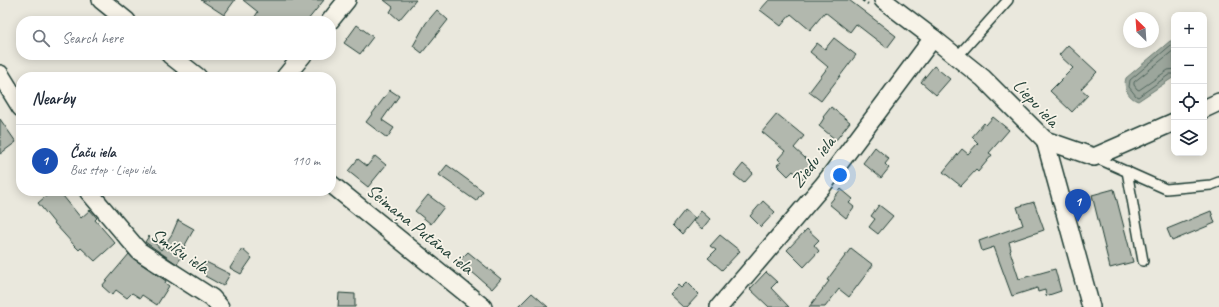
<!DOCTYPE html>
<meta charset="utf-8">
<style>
:root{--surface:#fff;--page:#f6f6f7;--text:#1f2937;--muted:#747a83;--line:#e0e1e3;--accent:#111827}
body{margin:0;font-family:Caveat,sans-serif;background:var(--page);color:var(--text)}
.controls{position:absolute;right:12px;top:12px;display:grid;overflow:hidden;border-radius:8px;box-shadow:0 2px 10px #0003}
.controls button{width:36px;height:36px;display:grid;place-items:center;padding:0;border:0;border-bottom:1px solid var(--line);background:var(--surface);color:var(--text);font:20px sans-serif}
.compass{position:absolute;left:1123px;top:12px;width:36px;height:36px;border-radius:50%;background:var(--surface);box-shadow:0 2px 10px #0003;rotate:335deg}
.you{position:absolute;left:840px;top:175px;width:14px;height:14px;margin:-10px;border:3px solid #fff;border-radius:50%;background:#1a73e8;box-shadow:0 0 0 6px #1a73e833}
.badge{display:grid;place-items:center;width:26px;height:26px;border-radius:50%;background:var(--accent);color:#fff;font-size:13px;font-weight:700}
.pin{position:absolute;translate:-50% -33px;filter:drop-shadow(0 1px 2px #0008)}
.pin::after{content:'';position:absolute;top:21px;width:14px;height:12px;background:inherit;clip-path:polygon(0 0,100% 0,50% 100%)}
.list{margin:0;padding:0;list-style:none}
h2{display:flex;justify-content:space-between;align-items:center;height:52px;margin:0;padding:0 16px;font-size:17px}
h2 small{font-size:13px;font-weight:400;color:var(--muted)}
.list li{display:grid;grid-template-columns:26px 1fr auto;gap:12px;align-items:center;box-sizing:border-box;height:72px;padding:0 16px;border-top:1px solid var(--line)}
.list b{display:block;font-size:15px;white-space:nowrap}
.list p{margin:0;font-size:13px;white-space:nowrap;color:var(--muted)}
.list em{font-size:13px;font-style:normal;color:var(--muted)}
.icon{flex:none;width:22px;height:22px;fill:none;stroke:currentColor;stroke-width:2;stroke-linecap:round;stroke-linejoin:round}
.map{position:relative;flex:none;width:1219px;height:307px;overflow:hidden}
.search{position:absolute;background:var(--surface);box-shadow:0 2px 10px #0003;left:16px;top:16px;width:320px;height:44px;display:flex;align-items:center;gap:10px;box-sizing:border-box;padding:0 14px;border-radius:16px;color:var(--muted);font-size:15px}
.panel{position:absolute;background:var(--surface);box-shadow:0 2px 10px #0003;left:16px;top:72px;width:320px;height:124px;border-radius:16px}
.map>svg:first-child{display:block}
.water{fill:#9ca69c;stroke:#6a7c72}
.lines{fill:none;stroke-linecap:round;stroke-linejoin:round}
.shore{stroke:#51675e;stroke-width:1}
.building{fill:#b2b8ae;stroke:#1f3d34}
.lane-casing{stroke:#1f3d34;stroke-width:12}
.street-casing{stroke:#1f3d34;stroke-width:20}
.path{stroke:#1f3d34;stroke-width:2.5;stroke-dasharray:3 3;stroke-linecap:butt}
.lane{stroke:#f7f3e8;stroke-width:9}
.street{stroke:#f7f3e8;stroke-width:17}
.labels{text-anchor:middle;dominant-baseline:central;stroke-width:3.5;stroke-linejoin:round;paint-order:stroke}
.street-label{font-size:19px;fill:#1f3d34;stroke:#f7f3e8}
</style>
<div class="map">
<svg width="1219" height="307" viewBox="0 0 1219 307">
<rect width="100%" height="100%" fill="#eae8dd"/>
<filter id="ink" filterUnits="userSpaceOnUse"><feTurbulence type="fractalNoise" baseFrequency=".025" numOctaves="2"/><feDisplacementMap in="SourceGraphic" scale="8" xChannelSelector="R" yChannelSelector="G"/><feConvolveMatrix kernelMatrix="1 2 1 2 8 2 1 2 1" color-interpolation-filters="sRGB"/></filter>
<g filter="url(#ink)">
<!-- water -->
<path class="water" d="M 1170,41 L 1174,41 L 1174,77 L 1138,101 C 1128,98 1123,87 1126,78 Z"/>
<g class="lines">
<!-- shore -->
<g class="shore">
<path d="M 1174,44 L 1171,45 L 1130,80 L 1129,87 L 1136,96 L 1138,97 L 1170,74 L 1174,74"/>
<path d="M 1174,50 L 1134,82 L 1134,85 L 1137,89 L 1139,90 L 1168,70 L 1174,69"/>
</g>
</g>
<!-- building -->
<g class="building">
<path d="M 201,0 L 235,0 L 224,15 Z"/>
<path d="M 243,0 L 324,0 L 307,21 L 252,21 L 258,12 Z"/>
<path d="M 384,0 L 416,0 L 399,20 L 390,12 L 393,7 Z"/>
<path d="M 769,0 L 849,0 L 896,36 L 887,48 L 856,24 L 850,32 L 825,12 L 810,30 L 791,14 L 781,26 L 760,10 Z"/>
<path d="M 437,10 L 448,20 L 422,53 L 413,46 L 426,23 Z"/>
<path d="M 357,25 L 373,37 L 360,54 L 344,43 Z"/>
<path d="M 834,38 L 856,55 L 821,101 L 809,92 L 828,67 L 810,52 L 817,43 L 825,49 Z"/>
<path d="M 1068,45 L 1097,72 L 1081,89 L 1088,95 L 1072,112 L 1050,91 L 1073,68 L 1059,55 Z"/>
<path d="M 934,66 L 950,79 L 936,95 L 921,82 Z"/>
<path d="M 390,90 L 399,96 L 382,120 L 394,128 L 387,138 L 366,122 Z"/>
<path d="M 831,107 L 850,122 L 836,140 L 819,126 L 824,118 L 823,117 Z"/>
<path d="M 777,114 L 804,136 L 794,148 L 815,167 L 803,180 L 793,171 L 788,176 L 777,165 L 781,162 L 778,159 L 785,151 L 762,132 Z"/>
<path d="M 993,117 L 1009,130 L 989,153 L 992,155 L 978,172 L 976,170 L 961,186 L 943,172 L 962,149 L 968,154 L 978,143 L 972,137 L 984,123 L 986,125 Z"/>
<path d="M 0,119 L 16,142 L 0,154 Z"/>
<path d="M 875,147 L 889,159 L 885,164 L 889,168 L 881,178 L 863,163 Z"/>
<path d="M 375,156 L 386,165 L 368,187 L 348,171 L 358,159 L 367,166 Z"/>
<path d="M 743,164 L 753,173 L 744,183 L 734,175 Z"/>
<path d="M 447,165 L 483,191 L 476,201 L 439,175 Z"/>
<path d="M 841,189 L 853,199 L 849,203 L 854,207 L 846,218 L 829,204 Z"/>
<path d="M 1114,189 L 1133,262 L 1110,268 L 1092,195 Z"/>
<path d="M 52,191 L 59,191 L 81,218 L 90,210 L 97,218 L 95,220 L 115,243 L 95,261 L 81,248 L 79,250 L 74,245 L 55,224 L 38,203 Z"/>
<path d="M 428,195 L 444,207 L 431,224 L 415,211 Z"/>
<path d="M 763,201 L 775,212 L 761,227 L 750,216 Z"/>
<path d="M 1034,202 L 1044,230 L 1009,242 L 1011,250 L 1010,251 L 1019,279 L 1055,269 L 1061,291 L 1046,296 L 1045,290 L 1038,292 L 1037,288 L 1012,296 L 994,247 L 982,251 L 979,241 L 1023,225 L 1017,207 Z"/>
<path d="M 879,205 L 893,216 L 878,234 L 869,227 L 875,219 L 871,216 Z"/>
<path d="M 685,210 L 695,218 L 682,234 L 673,225 Z"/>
<path d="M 701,211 L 710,219 L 702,229 L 693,221 Z"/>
<path d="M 1211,211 L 1215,223 L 1172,241 L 1167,229 Z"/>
<path d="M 178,220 L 194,229 L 180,254 L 182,256 L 177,264 L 145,242 L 149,236 L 161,250 L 172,234 Z"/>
<path d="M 807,229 L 819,240 L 814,245 L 819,251 L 804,267 L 787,250 Z"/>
<path d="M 720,235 L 740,251 L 722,270 L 708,258 L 716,250 L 710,246 Z"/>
<path d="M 851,248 L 873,265 L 849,297 L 839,289 L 825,307 L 809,307 L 829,281 L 827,280 Z"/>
<path d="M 242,249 L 252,258 L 241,274 L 230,268 Z"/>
<path d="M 468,252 L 501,279 L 492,289 L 459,261 Z"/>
<path d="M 129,254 L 134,259 L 166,281 L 165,283 L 169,286 L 157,305 L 142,295 L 140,298 L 132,293 L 127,298 L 116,290 L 112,295 L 102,286 Z"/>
<path d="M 206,262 L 230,274 L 223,286 L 205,276 L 206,275 L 202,272 Z"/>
<path d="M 766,272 L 777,282 L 771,288 L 789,307 L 769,307 L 750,289 Z"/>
<path d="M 687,282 L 699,294 L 687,307 L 683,307 L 669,294 L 678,285 L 681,288 Z"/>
<path d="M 339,293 L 355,294 L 355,307 L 338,307 Z"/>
<path d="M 532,293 L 548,307 L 518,307 Z"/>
</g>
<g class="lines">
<defs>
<g id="lane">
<path d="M 957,57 L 1008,0"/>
<path d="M 1094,157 L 1166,189 L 1211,185 L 1219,182"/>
<path d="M 1127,171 L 1143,261"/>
</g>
<g id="street">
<path d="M 101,0 L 127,21"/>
<path d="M 883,0 L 933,38 L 983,78 L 1045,140 L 1091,307"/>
<path d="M 330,21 L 347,0"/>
<path d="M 170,55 L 198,77"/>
<path d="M 0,74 L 21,108"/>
<path d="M 285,77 L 303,55"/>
<path d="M 1204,109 L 1219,102"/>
<path d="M 1045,140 L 1094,157 L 1174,122"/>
<path d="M 331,184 L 483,307"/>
<path d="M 88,191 L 139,251 L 212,298 L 220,307"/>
<path d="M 719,307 L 824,184 L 933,38"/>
</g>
</defs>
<!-- lane casing -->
<use href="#lane" class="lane-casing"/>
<!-- street casing -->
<use href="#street" class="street-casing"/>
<!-- path -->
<path class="path" d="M 862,0 L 868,4"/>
<!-- lane -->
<use href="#lane" class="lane"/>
<!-- street -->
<use href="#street" class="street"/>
</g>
</g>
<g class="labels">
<!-- street labels -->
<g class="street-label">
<text transform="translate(1036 103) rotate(47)">Liepu iela</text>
<text transform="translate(813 162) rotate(-52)">Ziedu iela</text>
<text transform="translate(420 229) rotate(39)">Seimaņa Putāna iela</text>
<text transform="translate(180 251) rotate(34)">Smilšu iela</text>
</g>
</g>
</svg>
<div class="controls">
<button>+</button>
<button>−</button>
<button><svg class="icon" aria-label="locate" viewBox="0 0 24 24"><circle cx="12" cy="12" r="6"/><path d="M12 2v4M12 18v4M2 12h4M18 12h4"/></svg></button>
<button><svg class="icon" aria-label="layers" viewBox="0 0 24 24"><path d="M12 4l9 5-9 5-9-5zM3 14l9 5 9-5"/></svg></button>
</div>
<svg class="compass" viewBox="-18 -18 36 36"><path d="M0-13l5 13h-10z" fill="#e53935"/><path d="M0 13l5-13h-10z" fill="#747a83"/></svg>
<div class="you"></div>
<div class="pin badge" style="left:1078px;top:222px;background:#1a4fb4">1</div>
<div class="search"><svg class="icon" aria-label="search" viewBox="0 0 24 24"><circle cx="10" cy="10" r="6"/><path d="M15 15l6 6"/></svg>Search here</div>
<section class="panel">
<h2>Nearby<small></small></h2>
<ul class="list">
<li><span class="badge" style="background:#1a4fb4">1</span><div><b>Čaču iela</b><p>Bus stop · Liepu iela</p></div><em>110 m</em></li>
</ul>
</section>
</div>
